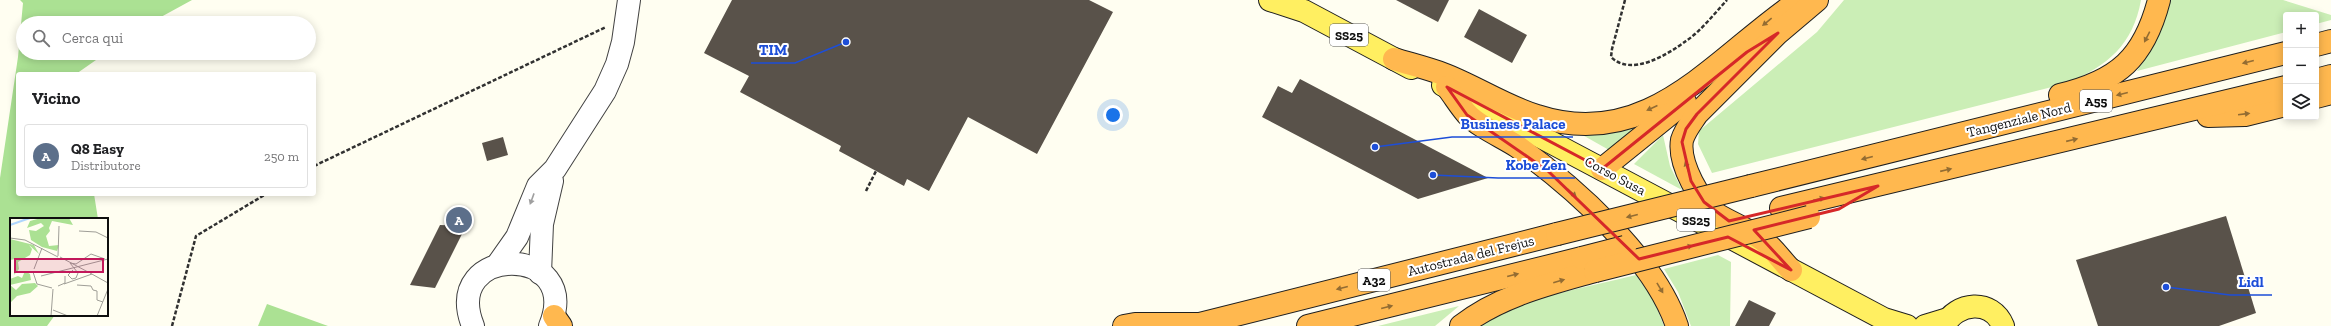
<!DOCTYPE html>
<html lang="it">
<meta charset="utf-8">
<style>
:root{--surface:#fff;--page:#f6f6f6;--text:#202124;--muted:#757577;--line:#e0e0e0;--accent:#0f766e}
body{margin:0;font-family:"Zilla Slab",serif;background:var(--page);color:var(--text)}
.controls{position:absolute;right:12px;top:12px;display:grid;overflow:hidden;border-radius:4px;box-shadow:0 2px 10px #0003}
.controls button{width:36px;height:36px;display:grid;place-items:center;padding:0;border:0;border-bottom:1px solid var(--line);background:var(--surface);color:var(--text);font:20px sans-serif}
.you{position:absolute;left:1113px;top:115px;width:14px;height:14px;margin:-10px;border:3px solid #fff;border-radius:50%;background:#1a73e8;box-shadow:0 0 0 6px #1a73e833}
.badge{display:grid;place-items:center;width:26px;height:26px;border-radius:50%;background:var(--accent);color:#fff;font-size:13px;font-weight:700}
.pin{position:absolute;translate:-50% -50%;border:2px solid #fff;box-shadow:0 1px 4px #0006}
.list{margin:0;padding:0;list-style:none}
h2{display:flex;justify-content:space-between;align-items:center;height:52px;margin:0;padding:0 16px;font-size:17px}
h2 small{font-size:13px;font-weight:400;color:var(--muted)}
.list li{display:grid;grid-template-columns:26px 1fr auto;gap:12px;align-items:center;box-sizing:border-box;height:64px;margin:0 8px 8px;padding:0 8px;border:1px solid var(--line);border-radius:4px}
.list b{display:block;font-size:15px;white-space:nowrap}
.list p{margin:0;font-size:13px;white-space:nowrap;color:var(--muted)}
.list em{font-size:13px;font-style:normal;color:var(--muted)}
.icon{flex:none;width:22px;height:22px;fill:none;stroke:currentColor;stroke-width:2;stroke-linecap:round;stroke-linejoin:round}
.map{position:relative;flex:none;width:2331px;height:326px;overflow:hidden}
.search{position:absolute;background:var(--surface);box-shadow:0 2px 10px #0003;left:16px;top:16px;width:300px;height:44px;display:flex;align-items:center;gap:10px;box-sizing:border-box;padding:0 14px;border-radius:22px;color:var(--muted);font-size:15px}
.panel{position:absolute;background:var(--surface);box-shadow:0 2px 10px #0003;left:16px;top:72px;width:300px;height:124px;border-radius:4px}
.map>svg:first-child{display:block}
.green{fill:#cbeeb6}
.forest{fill:#abe193}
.building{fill:#59524a}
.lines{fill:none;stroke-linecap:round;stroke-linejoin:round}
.tertiary-casing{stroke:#424242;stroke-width:24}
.primary-casing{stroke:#202020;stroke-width:24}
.motorway-casing{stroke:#202020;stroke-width:24}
.path{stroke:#313131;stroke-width:2.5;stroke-dasharray:4 2;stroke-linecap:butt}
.tertiary{stroke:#fff;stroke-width:22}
.primary{stroke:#ffef61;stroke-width:22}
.motorway{stroke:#ffb84f;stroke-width:22}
.motorway-bridge-casing{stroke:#202020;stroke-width:24;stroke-linecap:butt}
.motorway-bridge{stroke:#ffb84f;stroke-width:22}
.oneway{fill:#936c32}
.oneway2{fill:#9f9f9f}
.marked{fill:none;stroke:#d62828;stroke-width:3;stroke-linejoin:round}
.labels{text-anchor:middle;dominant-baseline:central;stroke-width:4;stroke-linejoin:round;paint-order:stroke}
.shield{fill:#fff;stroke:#575757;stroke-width:1}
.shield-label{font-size:13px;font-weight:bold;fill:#0f0f0f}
.street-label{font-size:14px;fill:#0f0f0f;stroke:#fff}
.inset-river{fill:none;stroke:#afd5fc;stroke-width:2}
.inset-road{fill:none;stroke:#9f9e97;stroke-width:1}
.view{fill:#c2185b;fill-opacity:0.15;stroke:#c2185b;stroke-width:2}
.inset-edge{fill:none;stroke:#0f0f0f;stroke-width:2}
.leader{fill:none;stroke:#1d4ed8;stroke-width:1.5}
.callout-dot{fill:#1d4ed8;stroke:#fff;stroke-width:1.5}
.callout-label{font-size:15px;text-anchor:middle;font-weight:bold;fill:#1d4ed8;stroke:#fff;stroke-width:4;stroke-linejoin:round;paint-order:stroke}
</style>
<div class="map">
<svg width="2331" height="326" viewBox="0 0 2331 326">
<rect width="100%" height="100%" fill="#fffef1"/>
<!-- green -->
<g class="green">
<path d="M 1844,0 L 2141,0 C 2133,45 2108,65 2068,83 L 1712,173 L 1698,144 L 1699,131 L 1817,32 Z"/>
<path d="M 2169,0 L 2283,0 L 2331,15 L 2331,20 L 2316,24 L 2316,15 L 2286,15 L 2286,32 L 2137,71 C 2152,48 2165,27 2169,0 Z"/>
<path d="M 1661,113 L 1609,150 L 1579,133 Z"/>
<path d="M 1663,135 L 1670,166 L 1682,190 L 1634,164 Z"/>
<path d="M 1718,255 L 1731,262 L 1730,326 L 1691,326 L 1678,292 L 1664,269 Z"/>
<path d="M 1636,275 L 1654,301 L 1664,326 L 1479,326 C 1523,297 1585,288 1636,275 Z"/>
<path d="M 1459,306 L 1435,326 L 1378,326 Z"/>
</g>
<!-- forest -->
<g class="forest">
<path d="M 20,0 L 192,0 L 150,23 L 23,23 L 23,53 L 106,53 L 76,74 L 18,74 L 18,194 L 94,194 L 98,219 L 11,219 L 11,315 L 55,315 L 47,326 L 0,326 L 0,178 L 18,57 L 23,3 Z"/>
<path d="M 267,304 L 328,326 L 258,326 Z"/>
</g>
<!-- building -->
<g class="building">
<path d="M 732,0 L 1089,0 L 1113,12 L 1037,154 L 968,117 L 929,191 L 907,179 L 904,186 L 839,151 L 841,146 L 740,92 L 749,76 L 704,53 Z"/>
<path d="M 1396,0 L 1449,0 L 1438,22 Z"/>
<path d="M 1479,9 L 1527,35 L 1512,63 L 1464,37 Z"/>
<path d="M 1300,79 L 1488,178 L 1418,199 L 1262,117 L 1278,86 L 1292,93 Z"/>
<path d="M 503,137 L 508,155 L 487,161 L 482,143 Z"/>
<path d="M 2226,216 L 2256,313 L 2219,326 L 2098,326 L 2076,260 Z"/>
<path d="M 440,225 L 466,226 L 435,288 L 410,285 Z"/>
<path d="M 1749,300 L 1776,313 L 1769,326 L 1735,326 Z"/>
</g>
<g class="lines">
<defs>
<g id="tertiary">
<path d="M 498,264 L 517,237 L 538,186 L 555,169 L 605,91 L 617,64 L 623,42 L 629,0"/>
<path d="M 540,273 L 542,224 L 552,181"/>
<path d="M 473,326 C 440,243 584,243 550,326"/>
</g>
<g id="primary">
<path d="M 1270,0 L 1304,11 L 1411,68"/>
<path d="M 1443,85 L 1884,319 L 1907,326"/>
<path d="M 1925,326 L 1948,319"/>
<path d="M 1944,326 C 1956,302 1992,298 2003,326"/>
</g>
<g id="motorway">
<path d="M 2316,45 L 2331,41"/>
<path d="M 1394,59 C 1410,64 1427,68 1443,74 C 1475,86 1504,106 1537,116 C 1650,153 1716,56 1800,0"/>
<path d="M 2316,80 L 2331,76"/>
<path d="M 1447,87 C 1454,96 1460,106 1467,114 C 1479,127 1503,137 1518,147 C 1575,188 1655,259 1677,326"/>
<path d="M 2060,95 C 2118,81 2144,58 2159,0"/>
<path d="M 2316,97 L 2331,93"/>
<path d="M 2208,116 L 2245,115 L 2286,105"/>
<path d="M 1602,169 L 1685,102"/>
<path d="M 1751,186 L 2286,53"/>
<path d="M 1781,208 L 2286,87"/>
<path d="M 1791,270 C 1782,261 1774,249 1764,241 C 1750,230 1733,224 1718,215 C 1700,203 1678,163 1682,140 C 1685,130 1691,123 1697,114 L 1778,33 L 1817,0"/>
<path d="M 554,316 L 561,326"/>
<path d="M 1124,326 L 1135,324 L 1202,324"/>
<path d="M 1192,326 L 1557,234"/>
<path d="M 1308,326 L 1582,258"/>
<path d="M 1461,326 C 1499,296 1549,284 1595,271"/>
</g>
</defs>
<!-- tertiary casing -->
<use href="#tertiary" class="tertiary-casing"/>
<!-- primary casing -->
<use href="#primary" class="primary-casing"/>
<!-- motorway casing -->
<use href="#motorway" class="motorway-casing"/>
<!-- path -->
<g class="path">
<path d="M 1625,0 L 1612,49 L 1611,57 C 1631,77 1667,55 1686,41 C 1701,31 1714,14 1727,0"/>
<path d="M 314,166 L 606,27"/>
<path d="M 866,191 L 876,171"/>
<path d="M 172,326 L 196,236 L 266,194"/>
</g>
<!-- tertiary -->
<use href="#tertiary" class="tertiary"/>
<!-- primary -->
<use href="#primary" class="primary"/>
<!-- motorway -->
<use href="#motorway" class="motorway"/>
<defs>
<g id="motorway-bridge">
<path d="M 1557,234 L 1751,186"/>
<path d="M 1582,258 L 1625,247"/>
<path d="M 1595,271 L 1809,217"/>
</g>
</defs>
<!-- motorway-bridge casing -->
<use href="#motorway-bridge" class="motorway-bridge-casing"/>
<!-- motorway-bridge -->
<use href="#motorway-bridge" class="motorway-bridge"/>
</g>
<!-- one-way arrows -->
<defs><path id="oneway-solid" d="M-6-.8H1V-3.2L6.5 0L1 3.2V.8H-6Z"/></defs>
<g class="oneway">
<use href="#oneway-solid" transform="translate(1767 22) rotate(141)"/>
<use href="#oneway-solid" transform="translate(2147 37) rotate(117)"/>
<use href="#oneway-solid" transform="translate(2248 62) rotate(166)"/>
<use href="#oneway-solid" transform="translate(2122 94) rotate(166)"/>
<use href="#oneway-solid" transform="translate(1652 108) rotate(155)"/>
<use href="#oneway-solid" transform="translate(2244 114) rotate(-7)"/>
<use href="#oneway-solid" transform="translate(2072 140) rotate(-13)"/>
<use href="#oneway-solid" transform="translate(1867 158) rotate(166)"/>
<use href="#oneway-solid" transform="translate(1687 167) rotate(-109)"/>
<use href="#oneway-solid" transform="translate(1946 170) rotate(-13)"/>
<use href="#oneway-solid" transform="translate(1572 193) rotate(42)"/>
<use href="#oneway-solid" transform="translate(1819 199) rotate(-13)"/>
<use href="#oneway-solid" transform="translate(1632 216) rotate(166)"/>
<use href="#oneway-solid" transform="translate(1687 247) rotate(-14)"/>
<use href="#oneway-solid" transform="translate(1513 275) rotate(-14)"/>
<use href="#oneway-solid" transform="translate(1559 281) rotate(-16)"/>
<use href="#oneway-solid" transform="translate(1342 288) rotate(166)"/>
<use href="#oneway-solid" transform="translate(1660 288) rotate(59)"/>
<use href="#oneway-solid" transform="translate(1387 307) rotate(-14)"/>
</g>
<use class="oneway2" href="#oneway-solid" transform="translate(532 199) rotate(110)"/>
<!-- marked area -->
<path class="marked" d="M 1778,33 L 1697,114 L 1686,129 L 1682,142 L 1691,181 L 1704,202 L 1729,221 L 1878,186 L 1839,209 L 1754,230 L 1791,270 L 1728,237 L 1639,259 L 1548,171 L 1467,115 L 1447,87 L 1602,169 L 1747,52 Z"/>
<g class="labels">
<!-- shield labels -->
<g class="shield">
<rect x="1330" y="24" width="38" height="22" rx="3"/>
<rect x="2080" y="90" width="32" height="22" rx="3"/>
<rect x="1677" y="209" width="38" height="22" rx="3"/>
<rect x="1358" y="269" width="32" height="22" rx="3"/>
</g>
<g class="shield-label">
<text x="1349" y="35">SS25</text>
<text x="2096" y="101">A55</text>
<text x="1696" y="220">SS25</text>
<text x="1374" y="280">A32</text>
</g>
<!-- street labels -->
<g class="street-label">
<text transform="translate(2019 120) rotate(-14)">Tangenziale Nord</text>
<text transform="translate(1615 176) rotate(28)">Corso Susa</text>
<text transform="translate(1471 256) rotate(-14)">Autostrada del Frejus</text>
</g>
</g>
<!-- overview -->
<g transform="translate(10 218)">
<rect width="98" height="98" fill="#fffef1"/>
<path d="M 31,0 L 59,0 L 63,7 L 42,3 L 39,10 L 40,13 L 36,18 L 39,28 L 49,27 L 47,33 L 32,29 L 21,22 L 19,12 L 26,13 L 34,8 L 31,5 L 17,10 L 20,3 ZM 0,21 L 24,27 L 29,36 L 19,27 L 22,31 L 20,37 L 8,44 L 9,51 L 4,57 L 6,41 L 0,42 ZM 15,53 L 20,56 L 21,62 L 0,67 L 0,61 L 8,58 L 12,60 ZM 25,65 L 28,68 L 20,75 L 7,78 L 0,85 L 0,67 L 6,72 L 12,66 Z" fill="#abe193"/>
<path class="inset-river" d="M 0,7 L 20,0"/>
<path class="inset-road" d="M 69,13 L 86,14 L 98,20M 0,20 L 15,22 L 48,39M 48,38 L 49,8M 50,39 L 78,54M 60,45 L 68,55 L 66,60 L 62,61 L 58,57 L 63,52M 60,45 L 66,46 L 81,36 L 95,41M 24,51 L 32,30M 23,54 L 27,66 L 42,70M 80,55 L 98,65M 31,58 L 98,41M 54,66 L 82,56M 67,67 L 81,68 L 83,72 L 87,73 L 87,82 L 93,84M 48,68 L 55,65 L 55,58M 43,92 L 58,98M 41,98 L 43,71M 87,98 L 98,71"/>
<path class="view" d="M 5,41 L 93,41 L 93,54 L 5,54 Z"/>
<rect width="98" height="98" class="inset-edge"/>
</g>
<!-- callouts -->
<path class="leader" d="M846 42L795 63H751M1375 147L1452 137H1573M1433 175L1498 178H1575M2166 287L2230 295H2272"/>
<g class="callout-dot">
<circle cx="846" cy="42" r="4"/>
<circle cx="1375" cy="147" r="4"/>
<circle cx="1433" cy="175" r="4"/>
<circle cx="2166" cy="287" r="4"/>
</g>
<g class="callout-label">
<text x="773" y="55">TIM</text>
<text x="1513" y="129">Business Palace</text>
<text x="1536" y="170">Kobe Zen</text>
<text x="2251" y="287">Lidl</text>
</g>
</svg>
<div class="controls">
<button>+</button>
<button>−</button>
<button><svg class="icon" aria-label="layers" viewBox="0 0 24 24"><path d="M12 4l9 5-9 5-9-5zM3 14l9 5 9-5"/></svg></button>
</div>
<div class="you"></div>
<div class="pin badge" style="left:459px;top:220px;background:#5c6f8a">A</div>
<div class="search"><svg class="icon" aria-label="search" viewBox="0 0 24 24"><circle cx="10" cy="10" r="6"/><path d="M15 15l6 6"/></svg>Cerca qui</div>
<section class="panel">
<h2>Vicino<small></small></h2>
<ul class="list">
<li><span class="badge" style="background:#5c6f8a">A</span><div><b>Q8 Easy</b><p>Distributore</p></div><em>250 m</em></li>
</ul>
</section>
</div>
